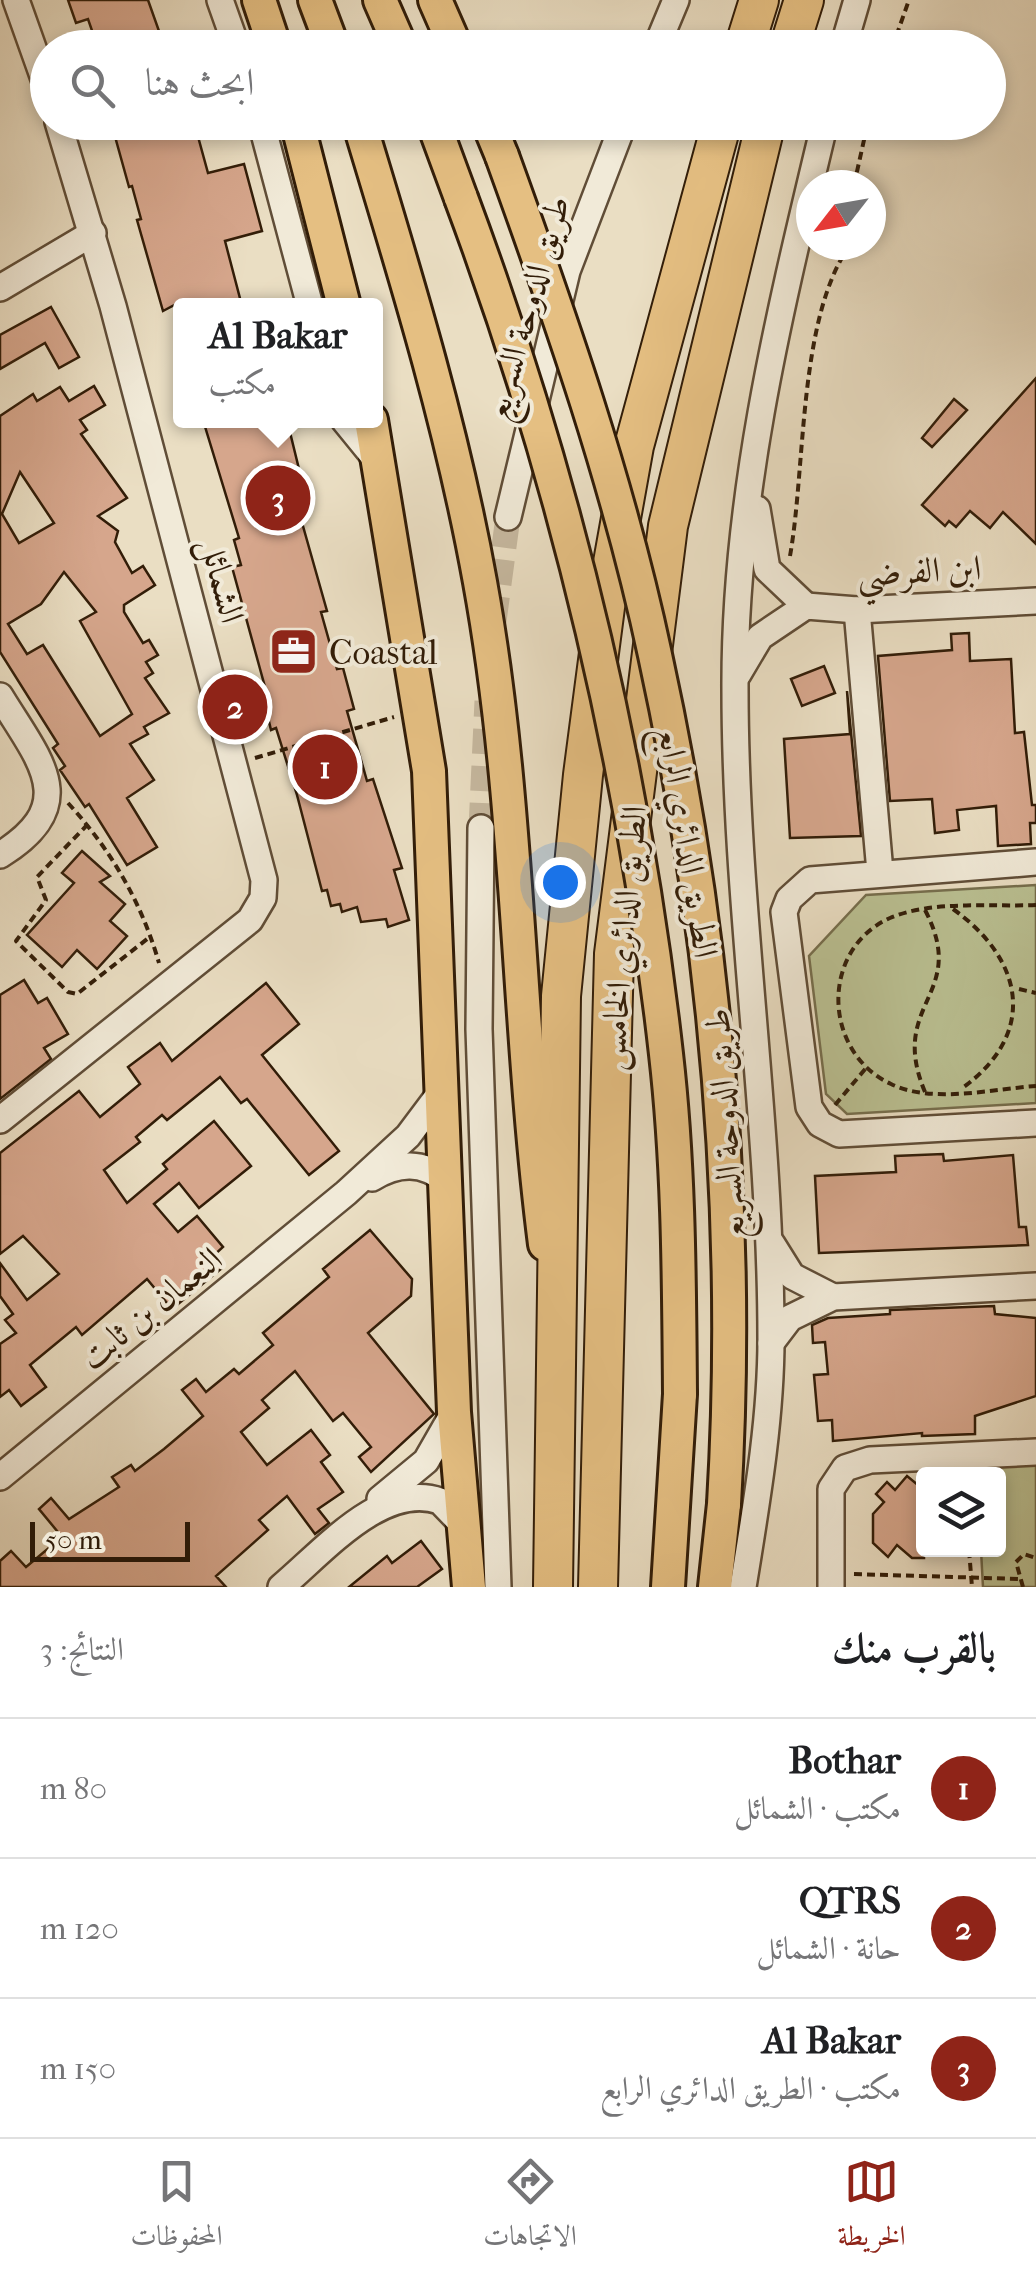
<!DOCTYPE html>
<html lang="ar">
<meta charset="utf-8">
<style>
:root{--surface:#fff;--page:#f6f6f6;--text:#202124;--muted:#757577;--line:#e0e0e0;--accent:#8f2418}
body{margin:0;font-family:"IM FELL French Canon",Amiri,serif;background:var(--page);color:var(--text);direction:rtl}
.controls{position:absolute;right:30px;bottom:30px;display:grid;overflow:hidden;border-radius:10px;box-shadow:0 5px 15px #0003}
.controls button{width:90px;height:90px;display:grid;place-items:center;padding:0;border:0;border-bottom:2px solid var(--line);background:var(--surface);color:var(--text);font:50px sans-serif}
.compass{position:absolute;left:796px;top:170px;width:90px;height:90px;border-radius:50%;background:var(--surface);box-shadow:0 5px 15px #0003;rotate:239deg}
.scale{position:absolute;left:30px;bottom:25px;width:160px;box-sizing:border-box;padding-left:10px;border:5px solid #321d08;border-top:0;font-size:28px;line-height:35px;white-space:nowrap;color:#321d08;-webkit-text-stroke:8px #f1ead8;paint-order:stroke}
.you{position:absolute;left:560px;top:882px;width:35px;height:35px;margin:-25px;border:8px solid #fff;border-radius:50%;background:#1a73e8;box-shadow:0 0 0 15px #1a73e833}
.badge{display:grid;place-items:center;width:65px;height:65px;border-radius:50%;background:var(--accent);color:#fff;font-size:32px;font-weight:700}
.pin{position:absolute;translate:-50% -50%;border:5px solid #fff;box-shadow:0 2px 10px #0006}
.popup{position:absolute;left:173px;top:298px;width:210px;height:130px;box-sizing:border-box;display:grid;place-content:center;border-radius:10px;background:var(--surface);filter:drop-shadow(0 2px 8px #0005);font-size:32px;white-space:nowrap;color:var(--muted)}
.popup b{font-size:38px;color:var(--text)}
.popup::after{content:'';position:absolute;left:50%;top:100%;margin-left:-20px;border:20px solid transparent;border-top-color:var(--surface)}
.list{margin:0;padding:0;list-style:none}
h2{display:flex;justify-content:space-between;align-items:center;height:130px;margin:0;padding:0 40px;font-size:42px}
h2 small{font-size:32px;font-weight:400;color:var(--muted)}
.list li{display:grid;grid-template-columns:65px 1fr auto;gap:30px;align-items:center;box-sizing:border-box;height:140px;padding:0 40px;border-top:2px solid var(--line)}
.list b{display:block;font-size:38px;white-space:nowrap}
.list p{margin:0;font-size:32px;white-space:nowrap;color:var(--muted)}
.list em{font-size:32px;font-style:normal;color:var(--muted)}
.icon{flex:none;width:55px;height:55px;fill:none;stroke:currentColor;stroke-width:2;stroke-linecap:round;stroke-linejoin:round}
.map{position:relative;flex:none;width:1036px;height:1587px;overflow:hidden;direction:ltr}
.search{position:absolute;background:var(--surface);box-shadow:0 5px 15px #0003;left:30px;right:30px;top:30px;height:110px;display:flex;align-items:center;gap:25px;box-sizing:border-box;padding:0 35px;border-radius:55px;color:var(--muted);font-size:38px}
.sheet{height:550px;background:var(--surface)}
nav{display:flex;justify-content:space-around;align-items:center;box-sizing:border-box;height:140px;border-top:2px solid var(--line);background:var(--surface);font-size:28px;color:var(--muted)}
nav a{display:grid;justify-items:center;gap:5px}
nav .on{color:var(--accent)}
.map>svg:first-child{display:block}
.green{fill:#bac092;stroke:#766e4d;stroke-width:2.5}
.building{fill:#d6a68c;stroke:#321d08;stroke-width:2.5;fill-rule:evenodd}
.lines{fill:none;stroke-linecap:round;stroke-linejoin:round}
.minor-tunnel{stroke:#c5b79e;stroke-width:25;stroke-dasharray:25 12;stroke-linecap:butt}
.minor-casing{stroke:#604d37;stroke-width:30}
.major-casing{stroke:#321d08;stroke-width:38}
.highway-casing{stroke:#321d08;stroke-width:42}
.path{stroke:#321d08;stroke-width:4;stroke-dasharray:8 5;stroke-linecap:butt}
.minor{stroke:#f1ead8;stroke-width:25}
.major{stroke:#e5bf82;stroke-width:32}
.highway{stroke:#e5bf82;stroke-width:38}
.major-bridge-casing{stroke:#321d08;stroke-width:38;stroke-linecap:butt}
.major-bridge{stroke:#e5bf82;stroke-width:32}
.labels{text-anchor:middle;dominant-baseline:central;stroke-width:8;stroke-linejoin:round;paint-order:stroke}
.street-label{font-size:35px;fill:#321d08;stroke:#f1ead8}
.poi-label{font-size:35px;fill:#321d08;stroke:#f1ead8;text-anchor:start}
</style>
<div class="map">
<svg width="1036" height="1587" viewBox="0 0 1036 1587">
<rect width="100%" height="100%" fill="#eadec3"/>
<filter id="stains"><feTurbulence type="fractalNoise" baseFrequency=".002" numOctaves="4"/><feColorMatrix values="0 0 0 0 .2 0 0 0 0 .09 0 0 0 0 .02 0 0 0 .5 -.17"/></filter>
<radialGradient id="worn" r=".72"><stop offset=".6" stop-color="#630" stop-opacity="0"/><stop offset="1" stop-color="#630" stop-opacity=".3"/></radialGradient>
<!-- green -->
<g class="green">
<path d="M 1036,885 L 1036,1103 L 847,1114 L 826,1094 L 809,956 L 866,895 Z"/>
<path d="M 1036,1465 L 1036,1587 L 983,1587 L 981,1550 L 998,1550 L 998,1474 L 975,1474 L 975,1467 Z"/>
</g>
<!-- building -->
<g class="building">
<path d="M 68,0 L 148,0 L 165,48 L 98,48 L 88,19 L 76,23 Z"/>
<path d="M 111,122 L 194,122 L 208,173 L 244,164 L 262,231 L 225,241 L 242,306 L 185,306 L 182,301 L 163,311 L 137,220 L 141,219 L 132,186 L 129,187 Z"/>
<path d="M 51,307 L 79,357 L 59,368 L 45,343 L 0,369 L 0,335 Z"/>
<path d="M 1036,378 L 1036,544 L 1003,512 L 990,528 L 970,511 L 956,527 L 949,521 L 945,526 L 922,505 Z"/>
<path d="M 94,386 L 105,405 L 80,420 L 87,430 L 81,434 L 127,498 L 98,516 L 118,531 L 115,542 L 132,573 L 143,566 L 155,585 L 124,605 L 124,612 L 143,643 L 149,640 L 158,655 L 146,662 L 153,673 L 145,678 L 169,713 L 144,727 L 148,734 L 130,744 L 154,780 L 127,798 L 157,847 L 127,865 L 89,804 L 85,807 L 60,770 L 65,766 L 53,748 L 58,744 L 0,652 L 0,416 L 33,394 L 37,401 L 60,387 L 69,401 ZM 20,472 L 54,523 L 19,543 L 2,514 ZM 64,572 L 96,612 L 80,621 L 132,714 L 100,736 L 43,645 L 27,654 L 8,624 L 41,604 Z"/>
<path d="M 954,399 L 967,410 L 932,447 L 922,438 Z"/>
<path d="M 203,420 L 287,420 L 309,510 L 299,512 L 327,611 L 321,612 L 337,669 L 343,668 L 354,709 L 347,711 L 367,781 L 373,779 L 402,868 L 394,870 L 409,920 L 388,927 L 386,919 L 361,922 L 357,907 L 342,912 L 340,904 L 331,906 L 327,890 L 322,891 L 297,795 L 276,728 L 271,730 L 261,688 L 265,687 L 232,567 L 241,565 L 234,540 L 239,538 Z"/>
<path d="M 969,633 L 970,661 L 1011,659 L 1015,733 L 1024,732 L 1032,805 L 1036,805 L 1036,823 L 1030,823 L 1031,844 L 998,846 L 996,806 L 957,810 L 959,830 L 935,833 L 932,799 L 890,801 L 878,656 L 952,650 L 951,634 Z"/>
<path d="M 824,666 L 835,693 L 802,706 L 791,679 Z"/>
<path d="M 847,691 L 861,836 L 790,838 L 784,739 L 850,734 Z"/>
<path d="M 82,851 L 110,876 L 100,882 L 125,904 L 110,921 L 127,936 L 97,969 L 77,950 L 62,967 L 27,935 L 74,883 L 62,873 Z"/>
<path d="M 24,980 L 38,1003 L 47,998 L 68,1034 L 44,1048 L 51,1059 L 0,1099 L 0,995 Z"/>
<path d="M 266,983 L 299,1024 L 262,1055 L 339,1151 L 309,1175 L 247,1099 L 241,1103 L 220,1077 L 167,1120 L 162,1115 L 136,1137 L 140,1142 L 104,1170 L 127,1203 L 167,1169 L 163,1164 L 214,1121 L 251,1166 L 199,1208 L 179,1183 L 154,1204 L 178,1232 L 197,1216 L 223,1247 L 212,1257 L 222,1268 L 172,1309 L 147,1279 L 82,1335 L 76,1327 L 30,1365 L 46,1387 L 21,1406 L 9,1390 L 0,1397 L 0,1344 L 16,1333 L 5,1320 L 13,1314 L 0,1296 L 0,1263 L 27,1300 L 59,1274 L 23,1236 L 0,1254 L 0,1153 L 79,1091 L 100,1117 L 140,1084 L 128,1067 L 160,1043 L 172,1061 Z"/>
<path d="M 943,1154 L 944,1161 L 1013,1155 L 1019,1227 L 1026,1227 L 1028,1245 L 819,1253 L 815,1176 L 896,1172 L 895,1156 Z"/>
<path d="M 370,1230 L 412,1279 L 411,1296 L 368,1333 L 434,1414 L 371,1472 L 359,1457 L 371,1447 L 343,1413 L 333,1421 L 295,1371 L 262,1400 L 269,1408 L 241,1432 L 267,1465 L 311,1430 L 330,1455 L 321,1462 L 343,1492 L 318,1509 L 329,1523 L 315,1534 L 287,1496 L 259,1520 L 268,1530 L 216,1576 L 226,1587 L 0,1587 L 0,1561 L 11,1551 L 26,1567 L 62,1537 L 39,1509 L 51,1498 L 69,1519 L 119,1487 L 112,1477 L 131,1465 L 135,1471 L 164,1449 L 203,1416 L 182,1390 L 196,1379 L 206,1392 L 234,1369 L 239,1374 L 273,1345 L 263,1333 L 329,1277 L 323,1269 Z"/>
<path d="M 994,1306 L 995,1314 L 1036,1318 L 1036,1396 L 975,1416 L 975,1434 L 922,1436 L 922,1433 L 833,1441 L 832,1420 L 818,1421 L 814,1375 L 828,1374 L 825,1342 L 813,1343 L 812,1325 L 828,1318 L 890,1314 L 890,1310 Z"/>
<path d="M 907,1476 L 924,1490 L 924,1558 L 912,1558 L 897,1545 L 888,1557 L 873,1543 L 873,1514 L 884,1502 L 876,1494 L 887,1482 L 895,1490 Z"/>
<path d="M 421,1541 L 442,1569 L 417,1587 L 349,1587 L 387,1556 L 392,1563 Z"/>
</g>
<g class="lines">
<!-- minor-tunnel -->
<g class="minor-tunnel">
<path d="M 494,621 L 508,517"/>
<path d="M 481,828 L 487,701"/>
</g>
<defs>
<g id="minor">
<path d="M 16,0 L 48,90"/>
<path d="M 220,0 L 237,48"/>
<path d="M 656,48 L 676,0"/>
<path d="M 843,48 L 857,0"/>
<path d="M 261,122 L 310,306"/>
<path d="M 0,288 L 93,233"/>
<path d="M 344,420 L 379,463"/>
<path d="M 757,509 L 767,569 L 806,606"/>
<path d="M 508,517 L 567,271 L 624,122"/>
<path d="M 857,610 L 880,872"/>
<path d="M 738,674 L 760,637 L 806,606 L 857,610 L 1036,601"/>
<path d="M 0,696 C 39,760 83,804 0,855"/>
<path d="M 481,828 L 479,1029 L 498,1587"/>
<path d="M 1036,862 L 810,880 L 789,899 L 784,912 L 809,1107 L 820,1124 L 839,1134 L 1036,1123"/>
<path d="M 0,1120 L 250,920 L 263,898 L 264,880 L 113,306 L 58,122"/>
<path d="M 372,1178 C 398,1162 423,1161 446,1181"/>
<path d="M 772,1244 L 792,1276 L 833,1297"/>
<path d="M 771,1343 L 790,1318 L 833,1297 L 1036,1286"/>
<path d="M 0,1477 L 346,1193 L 408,1136 L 441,1092"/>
<path d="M 380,1499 L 426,1461 L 453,1414"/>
<path d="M 281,1587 C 322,1553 382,1481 440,1501 L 464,1526"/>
<path d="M 743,1587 C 756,1506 771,1421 771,1339 C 771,1122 735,906 735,689 C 734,495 780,310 825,122"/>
<path d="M 831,1587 L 831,1489 L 845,1468 L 870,1460 L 1036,1452"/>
</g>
<g id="major">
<path d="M 259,0 L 275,48"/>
<path d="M 315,0 L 333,48"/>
<path d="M 380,0 L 401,48"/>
<path d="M 435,0 L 456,48"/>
<path d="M 297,122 L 344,306"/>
<path d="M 359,122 C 405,274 452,426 480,582 C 520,801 517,1024 545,1244"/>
<path d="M 433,122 L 461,198"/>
<path d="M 488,122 L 502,156"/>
<path d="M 371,420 L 429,771 L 454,1412 L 469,1587"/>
<path d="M 668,1587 L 680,1394"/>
<path d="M 715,1587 L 724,1504"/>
</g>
<g id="highway">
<path d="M 744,48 L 759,0"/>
<path d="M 789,48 L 804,0"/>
<path d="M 553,1587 L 561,996 L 583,775 L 605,607 L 634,446 L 722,122"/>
<path d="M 598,1587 L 614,954 L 668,526 L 766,122"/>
</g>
</defs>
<!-- minor casing -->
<use href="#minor" class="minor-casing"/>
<!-- major casing -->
<use href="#major" class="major-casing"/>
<!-- highway casing -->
<use href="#highway" class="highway-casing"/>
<!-- path -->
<g class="path">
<path d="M 892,48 L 909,0"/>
<path d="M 854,185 L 868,122"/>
<path d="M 790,556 C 806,466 798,318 850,245"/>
<path d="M 255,758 L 394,717"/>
<path d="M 68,803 C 111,850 141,901 159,963"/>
<path d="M 88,824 L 37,877 L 46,900 L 16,941 L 68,992 L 77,994 L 151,936"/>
<path d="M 1036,905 C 992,907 932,900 890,918 C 820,949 822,1052 891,1084 C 932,1104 992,1089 1036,1086"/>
<path d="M 953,909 C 1027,962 1036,1036 961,1089"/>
<path d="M 925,910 C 970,996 887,1002 925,1092"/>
<path d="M 1019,989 L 1036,993"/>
<path d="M 835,1105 L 866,1068"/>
<path d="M 969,1550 L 972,1587"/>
<path d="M 854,1574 L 1020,1579"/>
<path d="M 1023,1587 L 1016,1562 L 1024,1554 L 1036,1558"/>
</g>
<!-- minor -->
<use href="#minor" class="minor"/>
<!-- major -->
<use href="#major" class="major"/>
<!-- highway -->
<use href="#highway" class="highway"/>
<defs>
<g id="major-bridge">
<path d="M 502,156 C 561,319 619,485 655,655 C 716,935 741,1218 724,1504"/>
<path d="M 461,198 C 564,474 633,761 666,1054 C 679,1167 679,1281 680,1394"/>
</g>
</defs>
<!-- major-bridge casing -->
<use href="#major-bridge" class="major-bridge-casing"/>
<!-- major-bridge -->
<use href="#major-bridge" class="major-bridge"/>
</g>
<!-- icons -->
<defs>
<symbol id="office-square" viewBox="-11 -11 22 22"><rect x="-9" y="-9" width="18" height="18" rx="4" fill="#8f2418" stroke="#f1ead8"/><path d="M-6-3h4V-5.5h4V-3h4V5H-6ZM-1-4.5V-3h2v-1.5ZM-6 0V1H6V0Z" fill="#fff"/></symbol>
</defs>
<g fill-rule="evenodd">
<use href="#office-square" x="266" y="624" width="55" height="55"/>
</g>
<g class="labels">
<!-- street labels -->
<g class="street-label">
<text transform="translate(527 308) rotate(-74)">طريق الدوحة السريع</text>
<text transform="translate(919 571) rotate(-3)">ابن الفرضي</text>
<text transform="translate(222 580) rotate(75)">الشمائل</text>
<text transform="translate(688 842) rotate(81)">الطريق الدائري الرابع</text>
<text transform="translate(623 938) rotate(-85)">الطريق الدائري الخامس</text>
<text transform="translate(725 1124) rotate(-94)">طريق الدوحة السريع</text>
<text transform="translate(151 1308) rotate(-39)">النعمان بن ثابت</text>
</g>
<!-- poi labels -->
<g class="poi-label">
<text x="329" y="652">Coastal</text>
</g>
</g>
<rect width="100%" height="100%" filter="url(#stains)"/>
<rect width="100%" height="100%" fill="url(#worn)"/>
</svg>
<div class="controls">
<button><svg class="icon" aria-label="layers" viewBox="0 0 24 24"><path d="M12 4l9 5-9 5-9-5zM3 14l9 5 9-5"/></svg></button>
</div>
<svg class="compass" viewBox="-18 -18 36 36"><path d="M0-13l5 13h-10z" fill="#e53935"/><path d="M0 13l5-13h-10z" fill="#757577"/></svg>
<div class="scale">50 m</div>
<div class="you"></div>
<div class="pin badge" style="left:325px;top:767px">1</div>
<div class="pin badge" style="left:235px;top:707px">2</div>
<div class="pin badge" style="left:278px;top:498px">3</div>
<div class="popup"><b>Al Bakar</b>مكتب</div>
<div class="search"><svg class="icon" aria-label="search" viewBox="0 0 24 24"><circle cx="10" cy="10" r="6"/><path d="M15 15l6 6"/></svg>ابحث هنا</div>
</div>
<section class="sheet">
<h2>بالقرب منك<small>النتائج: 3</small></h2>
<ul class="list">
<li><span class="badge">1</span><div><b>Bothar</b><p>مكتب · الشمائل</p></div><em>80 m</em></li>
<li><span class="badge">2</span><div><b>QTRS</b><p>حانة · الشمائل</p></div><em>120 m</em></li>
<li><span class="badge">3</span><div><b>Al Bakar</b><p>مكتب · الطريق الدائري الرابع</p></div><em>150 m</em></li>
</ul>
</section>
<nav>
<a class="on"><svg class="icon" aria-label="map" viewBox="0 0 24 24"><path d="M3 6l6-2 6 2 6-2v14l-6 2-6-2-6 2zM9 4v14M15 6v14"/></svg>الخريطة</a>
<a><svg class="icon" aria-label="directions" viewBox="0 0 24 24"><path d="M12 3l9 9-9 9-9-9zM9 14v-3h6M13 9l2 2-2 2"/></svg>الاتجاهات</a>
<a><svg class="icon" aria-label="saved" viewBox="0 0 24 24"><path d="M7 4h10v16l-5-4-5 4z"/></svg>المحفوظات</a>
</nav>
